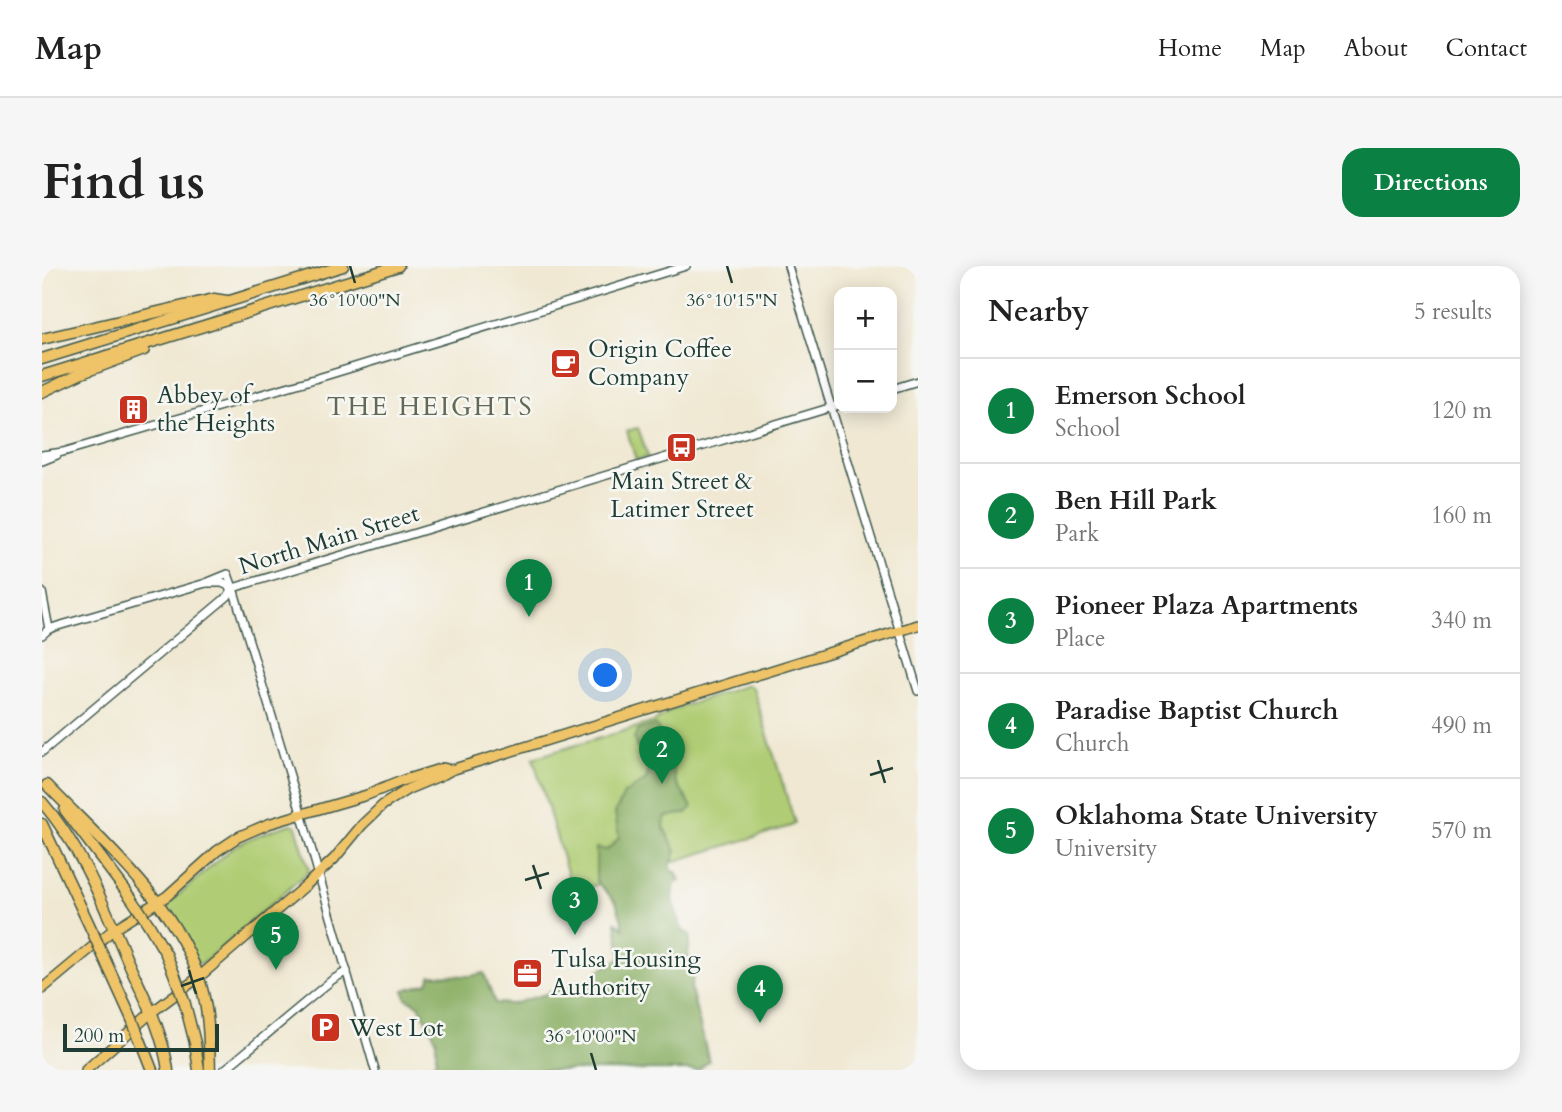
<!DOCTYPE html>
<meta charset="utf-8">
<style>
:root{--surface:#fff;--page:#f6f6f6;--text:#222;--muted:#767676;--line:#e0e0e0;--accent:#0b8043}
body{margin:0;font-family:Cardo,serif;background:var(--page);color:var(--text)}
.controls{position:absolute;right:21px;top:21px;display:grid;overflow:hidden;border-radius:14px;box-shadow:0 4px 18px #0003}
.controls button{width:63px;height:63px;display:grid;place-items:center;padding:0;border:0;border-bottom:2px solid var(--line);background:var(--surface);color:var(--text);font:35px sans-serif}
.scale{position:absolute;left:21px;bottom:18px;width:156px;box-sizing:border-box;padding-left:7px;border:4px solid #1f3d34;border-top:0;font-size:19px;line-height:24px;white-space:nowrap;color:#1f3d34;-webkit-text-stroke:5px #f6f6f2;paint-order:stroke}
.you{position:absolute;left:564px;top:410px;width:24px;height:24px;margin:-18px;border:5px solid #fff;border-radius:50%;background:#1a73e8;box-shadow:0 0 0 10px #1a73e833}
.badge{display:grid;place-items:center;width:46px;height:46px;border-radius:50%;background:var(--accent);color:#fff;font-size:23px;font-weight:700}
.pin{position:absolute;translate:-50% -58px;filter:drop-shadow(0 2px 4px #0008)}
.pin::after{content:'';position:absolute;top:37px;width:24px;height:21px;background:inherit;clip-path:polygon(0 0,100% 0,50% 100%)}
.list{margin:0;padding:0;list-style:none}
h2{display:flex;justify-content:space-between;align-items:center;height:91px;margin:0;padding:0 28px;font-size:30px}
h2 small{font-size:23px;font-weight:400;color:var(--muted)}
.list li{display:grid;grid-template-columns:46px 1fr auto;gap:21px;align-items:center;box-sizing:border-box;height:105px;padding:0 28px;border-top:2px solid var(--line)}
.list b{display:block;font-size:26px;white-space:nowrap}
.list p{margin:0;font-size:23px;white-space:nowrap;color:var(--muted)}
.list em{font-size:23px;font-style:normal;color:var(--muted)}
.map{position:relative;flex:none;width:876px;height:804px;overflow:hidden;border-radius:21px}
header{display:flex;align-items:center;gap:42px;box-sizing:border-box;height:98px;padding:0 35px;background:var(--surface);border-bottom:2px solid var(--line)}
header strong{font-size:33px}
nav{display:flex;gap:38px;margin-inline-start:auto;font-size:24px}
.intro{display:flex;align-items:center;justify-content:space-between;box-sizing:border-box;height:168px;padding:0 42px}
h1{margin:0;font-size:49px}
.button{padding:18px 32px;border-radius:21px;background:var(--accent);color:#fff;font-size:24px;font-weight:700}
main{display:flex;gap:42px;padding:0 42px}
aside{flex:1;background:var(--surface);border-radius:21px;box-shadow:0 4px 18px #0003}
.map>svg:first-child{display:block}
.green{fill:#b0cd74;stroke:#688554;stroke-width:2}
.forest{fill:#8cb066;stroke:#56764d;stroke-width:2}
.lines{fill:none;stroke-linecap:round;stroke-linejoin:round}
.minor-casing{stroke:#3e574c;stroke-width:10}
.major-casing{stroke:#3e574c;stroke-width:12}
.highway-casing{stroke:#3e574c;stroke-width:13}
.minor{stroke:#fff;stroke-width:7}
.major{stroke:#efc469;stroke-width:9}
.highway{stroke:#efc469;stroke-width:10}
.highway-bridge-casing{stroke:#3e574c;stroke-width:13;stroke-linecap:butt}
.highway-bridge{stroke:#efc469;stroke-width:10}
.ticks{fill:none;stroke:#1f3d34;stroke-width:2.5}
.labels{text-anchor:middle;dominant-baseline:central;stroke-width:5;stroke-linejoin:round;paint-order:stroke}
.poi-label{font-size:24px;fill:#1f3d34;stroke:#f6f6f2;text-anchor:start}
.street-label{font-size:24px;fill:#1f3d34;stroke:#f6f6f2}
.neighbourhood-label{font-size:26px;letter-spacing:2px;fill:#646954;stroke:#f6f6f2}
.ticks-label{font-size:18px;text-anchor:middle;fill:#1f3d34;stroke:#f6f6f2;stroke-width:5;stroke-linejoin:round;paint-order:stroke}
</style>
<header>
<strong>Map</strong>
<nav><a>Home</a><a>Map</a><a>About</a><a>Contact</a></nav>
</header>
<div class="intro"><h1>Find us</h1><a class="button">Directions</a></div>
<main>
<div class="map">
<svg width="876" height="804" viewBox="0 0 876 804">
<rect width="100%" height="100%" fill="#f6f6f2"/>
<filter id="ink" filterUnits="userSpaceOnUse"><feTurbulence type="fractalNoise" baseFrequency=".0143" numOctaves="2"/><feDisplacementMap in="SourceGraphic" scale="14" xChannelSelector="R" yChannelSelector="G"/><feConvolveMatrix kernelMatrix="1 2 1 2 8 2 1 2 1" color-interpolation-filters="sRGB"/></filter>
<filter id="wash" filterUnits="userSpaceOnUse"><feTurbulence type="fractalNoise" baseFrequency=".00686" numOctaves="4" result="noise"/><feDisplacementMap in="SourceGraphic" scale="28" xChannelSelector="R" yChannelSelector="G"/><feGaussianBlur stdDeviation="1.57" result="paint"/><feColorMatrix in="noise" values="0 0 0 0 0 0 0 0 0 0 0 0 0 0 0 0 0 1.4 0 .05"/><feComposite in="paint" operator="in"/></filter>
<g filter="url(#wash)">
<rect width="100%" height="100%" fill="#f0e8d2"/>
<!-- green -->
<g class="green">
<path d="M 596,162 L 606,191 L 594,194 L 585,165 Z"/>
<path d="M 705,419 L 711,422 L 753,557 L 749,560 L 531,626 L 491,492 L 612,456 L 630,444 Z"/>
<path d="M 249,558 L 254,560 L 267,604 L 266,606 L 160,698 L 155,697 L 125,644 L 124,640 L 190,582 C 208,571 228,564 249,558 Z"/>
</g>
<!-- forest -->
<path class="forest" d="M 614,459 L 629,491 L 634,516 L 650,541 L 645,547 L 623,551 L 622,562 L 634,585 L 628,601 L 630,606 L 634,606 L 638,615 L 633,617 L 630,634 L 640,664 L 648,669 L 646,691 L 653,697 L 649,723 L 667,795 L 656,804 L 392,804 L 388,800 L 394,794 L 394,773 L 377,739 L 364,732 L 362,724 L 386,717 L 389,709 L 429,710 L 442,707 L 453,737 L 470,738 L 554,713 L 556,705 L 579,692 L 574,656 L 582,662 L 574,636 L 554,615 L 554,582 L 565,584 L 577,572 L 573,547 L 582,528 L 604,514 L 609,497 L 604,480 L 595,482 L 592,472 L 596,464 Z"/>
</g>
<g filter="url(#ink)">
<g class="lines">
<defs>
<g id="minor">
<path d="M 746,0 L 876,425"/>
<path d="M 850,123 L 876,115"/>
<path d="M 0,189 L 21,186 L 286,109 L 644,0"/>
<path d="M 0,195 L 15,189"/>
<path d="M 164,317 L 186,308 L 191,322 L 255,533 L 333,804"/>
<path d="M 0,326 L 7,363"/>
<path d="M 0,369 L 7,363 L 16,360 L 164,317 L 180,317 L 191,322"/>
<path d="M 0,486 L 186,330 L 191,322 L 797,139"/>
<path d="M 182,804 L 290,714 L 305,705"/>
</g>
<g id="major">
<path d="M 0,723 L 72,663 L 125,630 L 175,585 L 196,571 L 226,558 L 325,529 L 362,514 L 401,502 L 409,504 L 876,359"/>
<path d="M 44,804 L 110,746 L 157,711 L 263,620 L 292,593 L 320,559 L 341,539 L 366,523 L 402,508 L 409,504"/>
</g>
<g id="highway">
<path d="M 0,73 L 172,33 L 185,35"/>
<path d="M 0,93 L 301,0"/>
<path d="M 0,110 L 356,0"/>
<path d="M 0,126 L 40,107 L 102,84"/>
<path d="M 5,519 C 60,576 137,640 159,719 C 167,747 167,775 168,804"/>
<path d="M 0,536 C 40,582 61,638 85,693 C 102,731 120,762 126,804"/>
<path d="M 23,544 L 90,633"/>
<path d="M 0,558 L 51,667"/>
<path d="M 107,659 L 124,688 L 133,710"/>
<path d="M 59,685 L 90,753"/>
<path d="M 143,738 L 153,777 L 157,804"/>
<path d="M 97,771 L 110,804"/>
</g>
</defs>
<!-- minor casing -->
<use href="#minor" class="minor-casing"/>
<!-- major casing -->
<use href="#major" class="major-casing"/>
<!-- highway casing -->
<use href="#highway" class="highway-casing"/>
<!-- minor -->
<use href="#minor" class="minor"/>
<!-- major -->
<use href="#major" class="major"/>
<!-- highway -->
<use href="#highway" class="highway"/>
<defs>
<g id="highway-bridge">
<path d="M 90,633 L 107,659"/>
<path d="M 51,667 L 59,685"/>
<path d="M 133,710 L 143,738"/>
<path d="M 90,753 L 97,771"/>
</g>
</defs>
<!-- highway-bridge casing -->
<use href="#highway-bridge" class="highway-bridge-casing"/>
<!-- highway-bridge -->
<use href="#highway-bridge" class="highway-bridge"/>
</g>
</g>
<!-- ticks -->
<path class="ticks" d="M 308,0 L 313,17M 685,0 L 690,17M 836,494 L 843,517M 828,509 L 851,502M 491,599 L 499,623M 483,614 L 507,607M 147,704 L 154,728M 139,720 L 162,712M 549,787 L 554,804"/>
<!-- icons -->
<defs>
<symbol id="cafe-square" viewBox="-11 -11 22 22"><rect x="-9" y="-9" width="18" height="18" rx="4" fill="#c8321e" stroke="#f6f6f2"/><path d="M-5.5-4.5H6V0H3Q3 3.5 0 3.5H-2.5Q-5.5 3.5-5.5 0ZM3-3.2v2h1.7v-2ZM-6 4.5H4V6H-6Z" fill="#fff"/></symbol>
<symbol id="building-square" viewBox="-11 -11 22 22"><rect x="-9" y="-9" width="18" height="18" rx="4" fill="#c8321e" stroke="#f6f6f2"/><path d="M-4-6H4V6H1V3H-1V6H-4ZM-2.5-4.3h1.7v1.8h-1.7ZM.8-4.3h1.7v1.8H.8ZM-2.5-1h1.7V.8h-1.7ZM.8-1h1.7V.8H.8Z" fill="#fff"/></symbol>
<symbol id="bus-square" viewBox="-11 -11 22 22"><rect x="-9" y="-9" width="18" height="18" rx="4" fill="#c8321e" stroke="#f6f6f2"/><path d="M-5-6H5V4H4V6H2V4H-2V6H-4V4H-5ZM-3.5-4V0h7V-4ZM-3.5 1.2v1.5H-2V1.2ZM2 1.2v1.5H3.5V1.2Z" fill="#fff"/></symbol>
<symbol id="office-square" viewBox="-11 -11 22 22"><rect x="-9" y="-9" width="18" height="18" rx="4" fill="#c8321e" stroke="#f6f6f2"/><path d="M-6-3h4V-5.5h4V-3h4V5H-6ZM-1-4.5V-3h2v-1.5ZM-6 0V1H6V0Z" fill="#fff"/></symbol>
<symbol id="parking-square" viewBox="-11 -11 22 22"><rect x="-9" y="-9" width="18" height="18" rx="4" fill="#c8321e" stroke="#f6f6f2"/><path d="M-3.5-5.5H1a3.5 3.5 0 0 1 0 7H-1V5.5H-3.5ZM-1-3.4V-.6H.8a1.4 1.4 0 0 0 0-2.8Z" fill="#fff"/></symbol>
</defs>
<g fill-rule="evenodd">
<use href="#cafe-square" x="506" y="80" width="35" height="35"/>
<use href="#building-square" x="74" y="126" width="35" height="35"/>
<use href="#bus-square" x="622" y="164" width="35" height="35"/>
<use href="#office-square" x="468" y="690" width="35" height="35"/>
<use href="#parking-square" x="266" y="744" width="35" height="35"/>
</g>
<g class="labels">
<!-- poi labels -->
<g class="poi-label">
<text x="546" y="83">Origin Coffee<tspan x="546" dy="28">Company</tspan></text>
<text x="115" y="129">Abbey of<tspan x="115" dy="28">the Heights</tspan></text>
<text x="640" y="215" text-anchor="middle">Main Street &amp;<tspan x="640" dy="28">Latimer Street</tspan></text>
<text x="509" y="693">Tulsa Housing<tspan x="509" dy="28">Authority</tspan></text>
<text x="307" y="762">West Lot</text>
</g>
<!-- street labels -->
<g class="street-label">
<text transform="translate(287 274) rotate(-17)">North Main Street</text>
</g>
<!-- neighbourhood labels -->
<g class="neighbourhood-label">
<text x="388" y="140">THE HEIGHTS</text>
</g>
</g>
<g class="ticks-label">
<text x="313" y="40">36°10'00"N</text>
<text x="690" y="40">36°10'15"N</text>
<text x="549" y="776">36°10'00"N</text>
</g>
</svg>
<div class="controls">
<button>+</button>
<button>−</button>
</div>
<div class="scale">200 m</div>
<div class="you"></div>
<div class="pin badge" style="left:487px;top:351px">1</div>
<div class="pin badge" style="left:620px;top:518px">2</div>
<div class="pin badge" style="left:533px;top:669px">3</div>
<div class="pin badge" style="left:718px;top:757px">4</div>
<div class="pin badge" style="left:234px;top:704px">5</div>
</div>
<aside>
<h2>Nearby<small>5 results</small></h2>
<ul class="list">
<li><span class="badge">1</span><div><b>Emerson School</b><p>School</p></div><em>120 m</em></li>
<li><span class="badge">2</span><div><b>Ben Hill Park</b><p>Park</p></div><em>160 m</em></li>
<li><span class="badge">3</span><div><b>Pioneer Plaza Apartments</b><p>Place</p></div><em>340 m</em></li>
<li><span class="badge">4</span><div><b>Paradise Baptist Church</b><p>Church</p></div><em>490 m</em></li>
<li><span class="badge">5</span><div><b>Oklahoma State University</b><p>University</p></div><em>570 m</em></li>
</ul>
</aside>
</main>
